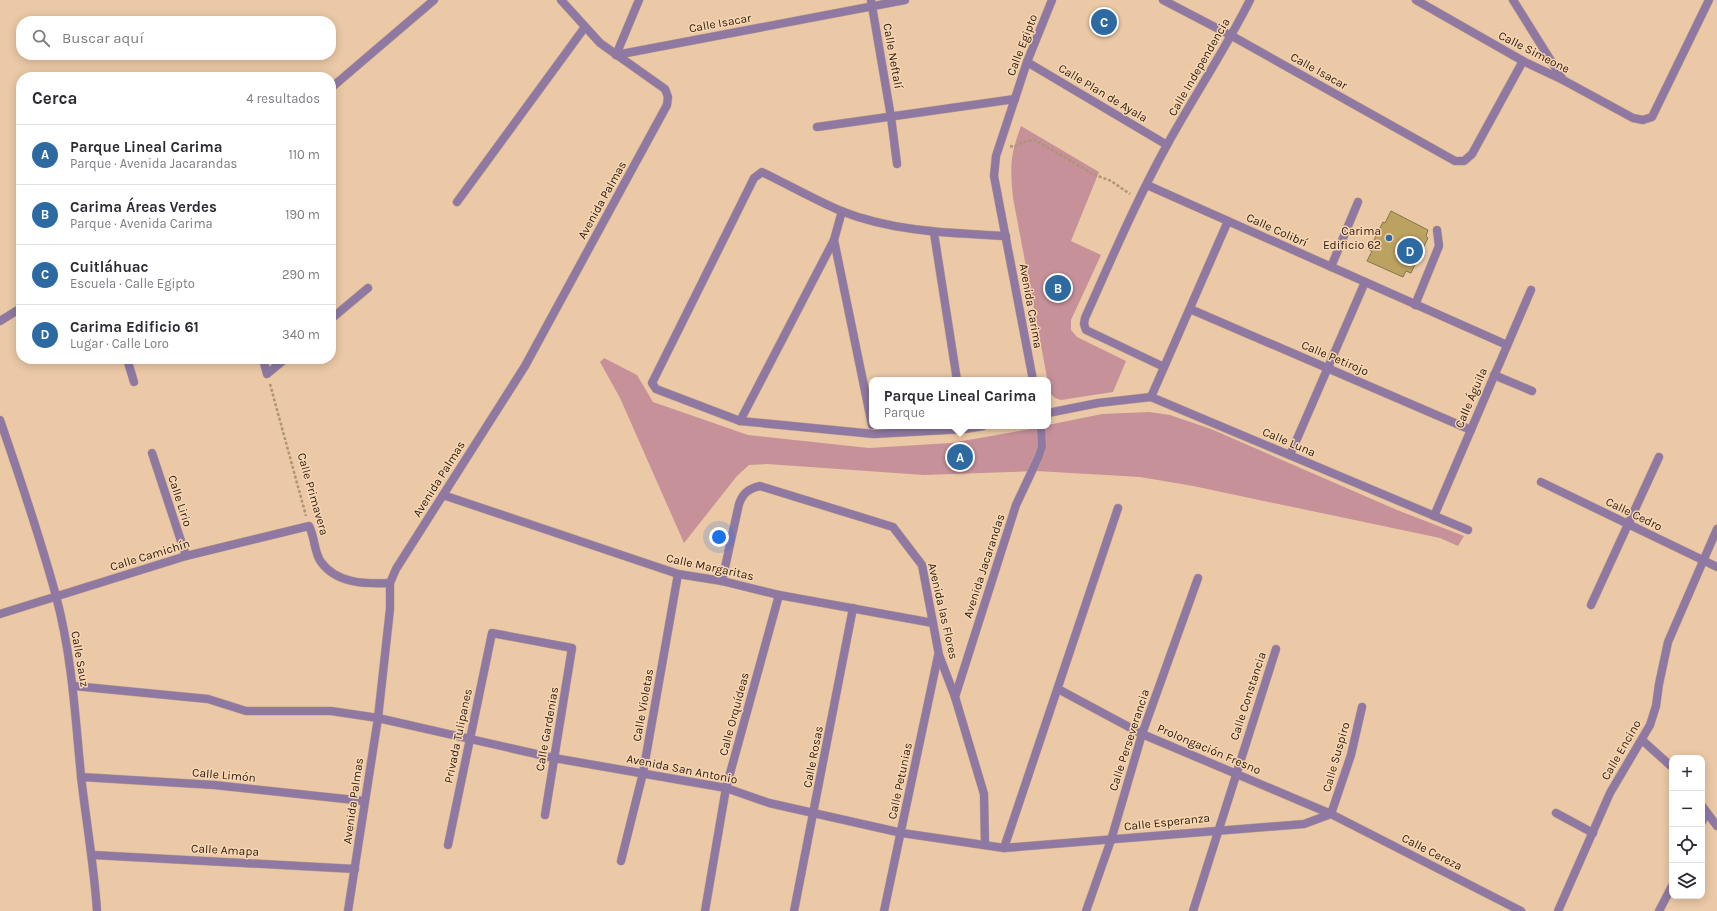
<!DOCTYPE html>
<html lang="es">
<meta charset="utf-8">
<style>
:root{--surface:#fff;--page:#f7f7f7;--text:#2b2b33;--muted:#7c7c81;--line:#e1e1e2;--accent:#2c6aa1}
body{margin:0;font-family:Karla,sans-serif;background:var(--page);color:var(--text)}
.controls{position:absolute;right:12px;bottom:12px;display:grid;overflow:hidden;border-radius:8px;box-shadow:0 2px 10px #0003}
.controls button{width:36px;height:36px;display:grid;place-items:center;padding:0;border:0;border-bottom:1px solid var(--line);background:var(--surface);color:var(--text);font:20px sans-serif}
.you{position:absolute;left:719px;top:537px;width:14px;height:14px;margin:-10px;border:3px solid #fff;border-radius:50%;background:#1a73e8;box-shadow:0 0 0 6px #1a73e833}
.badge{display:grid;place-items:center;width:26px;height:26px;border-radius:50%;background:var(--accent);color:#fff;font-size:13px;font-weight:700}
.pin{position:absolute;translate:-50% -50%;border:2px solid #fff;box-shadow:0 1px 4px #0006}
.popup{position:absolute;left:869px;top:377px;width:182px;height:52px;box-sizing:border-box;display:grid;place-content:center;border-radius:8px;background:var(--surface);filter:drop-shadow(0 1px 3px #0005);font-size:13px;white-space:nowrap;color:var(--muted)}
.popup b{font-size:15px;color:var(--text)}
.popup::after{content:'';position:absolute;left:50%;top:100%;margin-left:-8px;border:8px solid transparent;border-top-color:var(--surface)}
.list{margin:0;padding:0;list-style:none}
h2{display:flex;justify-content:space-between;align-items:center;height:52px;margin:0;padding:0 16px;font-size:17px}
h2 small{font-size:13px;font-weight:400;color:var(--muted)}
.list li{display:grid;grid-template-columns:26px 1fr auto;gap:12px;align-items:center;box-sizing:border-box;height:60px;padding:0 16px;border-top:1px solid var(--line)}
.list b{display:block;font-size:15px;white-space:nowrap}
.list p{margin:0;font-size:13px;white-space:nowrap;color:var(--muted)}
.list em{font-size:13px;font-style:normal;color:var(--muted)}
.icon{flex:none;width:22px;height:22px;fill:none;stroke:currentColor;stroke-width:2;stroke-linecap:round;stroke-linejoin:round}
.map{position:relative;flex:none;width:1717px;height:911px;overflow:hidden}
.search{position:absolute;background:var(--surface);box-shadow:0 2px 10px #0003;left:16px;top:16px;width:320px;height:44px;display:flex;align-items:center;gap:10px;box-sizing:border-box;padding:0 14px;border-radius:16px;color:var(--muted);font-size:15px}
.panel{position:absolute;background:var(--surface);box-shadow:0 2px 10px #0003;left:16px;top:72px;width:320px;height:292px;border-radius:16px}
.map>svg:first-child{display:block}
.green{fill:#c7919a}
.building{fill:#bca261;stroke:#85754d}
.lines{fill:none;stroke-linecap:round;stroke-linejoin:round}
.street-casing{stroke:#c4a788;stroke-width:9}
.path{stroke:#af9477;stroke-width:2.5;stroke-dasharray:3 2;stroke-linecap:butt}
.street{stroke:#8f79a3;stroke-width:8}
.poi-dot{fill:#2c6aa1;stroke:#f8d6b3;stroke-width:1.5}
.labels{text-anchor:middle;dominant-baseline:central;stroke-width:3;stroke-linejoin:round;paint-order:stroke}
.street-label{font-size:12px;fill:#291d0f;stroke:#f8d6b3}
.poi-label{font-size:12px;fill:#291d0f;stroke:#f8d6b3;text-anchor:end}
</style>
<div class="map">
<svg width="1717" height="911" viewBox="0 0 1717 911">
<rect width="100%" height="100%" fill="#ebc9a6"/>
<!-- green -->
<g class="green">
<path d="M 1021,126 L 1099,172 L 1071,241 L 1101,255 L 1071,320 L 1071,330 L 1077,337 L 1126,361 L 1113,392 L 1061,400 L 1055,398 L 1050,393 L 1013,198 C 1010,166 1010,156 1021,126 Z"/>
<path d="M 604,358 L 637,375 L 653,402 L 748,435 L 869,448 L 951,443 L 1048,426 L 1048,425 L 1102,414 L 1149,412 L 1170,415 L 1211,429 L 1397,510 L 1464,536 L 1458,546 L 1440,538 L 1193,486 L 1140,477 L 1036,471 L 924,475 L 767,464 L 749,465 L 737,476 L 684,543 L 620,398 L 600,362 Z"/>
</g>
<!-- building -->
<path class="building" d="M 1391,211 L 1428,230 L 1426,236 L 1428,238 L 1411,273 L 1406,271 L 1403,277 L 1367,261 L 1372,251 L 1369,250 L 1383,222 L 1385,223 Z"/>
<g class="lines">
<defs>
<g id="street">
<path d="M 871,0 L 891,117 L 897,164"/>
<path d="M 1163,0 L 1232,36 L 1455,161 L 1464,161 L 1472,154 L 1523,61"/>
<path d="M 1416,0 L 1523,61 L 1563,80 L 1633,118 L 1643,120 L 1652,117 L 1709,0"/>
<path d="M 1513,0 L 1563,80"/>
<path d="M 616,55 L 905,0"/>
<path d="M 616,55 L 639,0"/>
<path d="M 1027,62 L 1167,145"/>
<path d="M 331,88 L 434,0"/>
<path d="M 817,127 L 1015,99"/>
<path d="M 1147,185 L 1507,345"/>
<path d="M 457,202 L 585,27"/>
<path d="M 842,211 L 834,240 L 872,425"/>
<path d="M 934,233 L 957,380"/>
<path d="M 1331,267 L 1358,202"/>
<path d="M 1415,305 L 1439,246 L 1437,230"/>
<path d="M 1190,309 L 1471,430"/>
<path d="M 331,319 L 368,288"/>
<path d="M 0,321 L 21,308"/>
<path d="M 127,359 L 134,382"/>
<path d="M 263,359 L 267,374 L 285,359"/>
<path d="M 1164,367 L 1086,330 L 1084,324 L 1085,318 C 1111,260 1136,201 1167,145 C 1194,96 1225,50 1250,0"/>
<path d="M 1494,375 L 1532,391"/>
<path d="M 1033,380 L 994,176 L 996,156 L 1027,62 L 1052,0"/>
<path d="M 1151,397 L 1228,221"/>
<path d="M 1048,413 L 1098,403 L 1151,397 L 1468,530"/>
<path d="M 0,420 C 20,478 40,537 56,596 C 72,656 75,714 81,776 C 86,821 94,865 97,911"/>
<path d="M 740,421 L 834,240"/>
<path d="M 983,426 L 965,429 L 874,434 L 740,421 L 656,389 L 652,383 L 754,178 L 762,172 C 789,185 815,200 841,211 C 894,232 951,233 1006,236"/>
<path d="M 152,453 L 186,556"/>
<path d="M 1290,455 L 1365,282"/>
<path d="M 1541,482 L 1717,567"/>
<path d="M 443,495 L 678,574 L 722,581 L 779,595 L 933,623"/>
<path d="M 1434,516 L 1531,290"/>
<path d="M 722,581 L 739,504 C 743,493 748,489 760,486 L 893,527 L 922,565 L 939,655 L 955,697 L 984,794 L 985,845"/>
<path d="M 1591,605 L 1659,457"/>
<path d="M 0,614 L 186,556 L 309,526 C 315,537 314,553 321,562 C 337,584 366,584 390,583"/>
<path d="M 74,686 L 208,699 L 246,711 L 331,711 L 378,718 L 554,758 L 726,788 L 769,803 L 902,833 L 1004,848 L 1304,824 L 1331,814"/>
<path d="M 1058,689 L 1142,734 L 1331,814 L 1521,911"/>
<path d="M 955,697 L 1016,505 L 1038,458 L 1042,447 L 1041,426"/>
<path d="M 1642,740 L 1672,767"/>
<path d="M 81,777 L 214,785 L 364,801"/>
<path d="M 1702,806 L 1717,826"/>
<path d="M 1556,813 L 1593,833"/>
<path d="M 1331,814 L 1351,755 L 1362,707"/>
<path d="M 1702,822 L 1706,813"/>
<path d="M 448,845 L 492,633 L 572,648 L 545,815"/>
<path d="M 1004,848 L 1118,508"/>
<path d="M 93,855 L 355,869"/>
<path d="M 621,861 L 643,773 L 678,574"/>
<path d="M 348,911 L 378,718 L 390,609 L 390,583 L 396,569 L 525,366 L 667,105 L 668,97 L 665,89 L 600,43 L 561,0"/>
<path d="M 705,911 L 726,788 L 779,595"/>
<path d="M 794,911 L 853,608"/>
<path d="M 884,911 L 938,656"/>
<path d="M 1086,911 L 1111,840 L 1142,734 L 1198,578"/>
<path d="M 1193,911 L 1276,649"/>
<path d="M 1558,911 L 1610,793 L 1650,725 L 1656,706 L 1659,684 L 1668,642 L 1717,529"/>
<path d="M 1659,911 L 1672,886"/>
</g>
</defs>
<!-- street casing -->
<use href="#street" class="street-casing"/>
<!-- path -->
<g class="path">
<path d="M 1010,146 L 1014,147 L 1023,142 L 1035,140 L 1093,174 L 1111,181 L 1130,194"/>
<path d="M 270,384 L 306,516"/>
</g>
<!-- street -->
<use href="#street" class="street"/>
</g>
<!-- markers -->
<circle class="poi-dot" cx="1389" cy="238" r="4"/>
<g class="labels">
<!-- street labels -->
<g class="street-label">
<text transform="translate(720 23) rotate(-10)">Calle Isacar</text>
<text transform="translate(1022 45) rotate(-69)">Calle Egipto</text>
<text transform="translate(1534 52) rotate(27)">Calle Simeone</text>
<text transform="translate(893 56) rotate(80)">Calle Neftalí</text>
<text transform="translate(1199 67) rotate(-60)">Calle Independencia</text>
<text transform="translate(1319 71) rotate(29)">Calle Isacar</text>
<text transform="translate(1103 93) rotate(31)">Calle Plan de Ayala</text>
<text transform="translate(602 200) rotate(-61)">Avenida Palmas</text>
<text transform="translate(1277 230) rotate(24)">Calle Colibrí</text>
<text transform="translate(1031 306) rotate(80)">Avenida Carima</text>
<text transform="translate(1335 358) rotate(23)">Calle Petirojo</text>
<text transform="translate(1471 398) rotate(-67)">Calle Águila</text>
<text transform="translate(1289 442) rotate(23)">Calle Luna</text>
<text transform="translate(439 479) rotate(-58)">Avenida Palmas</text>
<text transform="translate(313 494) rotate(74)">Calle Primavera</text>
<text transform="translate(180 501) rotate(72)">Calle Lirio</text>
<text transform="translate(1634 514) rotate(26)">Calle Cedro</text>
<text transform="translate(150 555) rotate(-17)">Calle Camichín</text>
<text transform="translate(984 566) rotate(-72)">Avenida Jacarandas</text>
<text transform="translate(710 567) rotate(12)">Calle Margaritas</text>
<text transform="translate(943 611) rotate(77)">Avenida las Flores</text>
<text transform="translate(80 659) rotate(80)">Calle Sauz</text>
<text transform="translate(1248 696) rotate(-72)">Calle Constancia</text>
<text transform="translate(643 705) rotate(-80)">Calle Violetas</text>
<text transform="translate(734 714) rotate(-75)">Calle Orquídeas</text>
<text transform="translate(547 729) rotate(-80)">Calle Gardenias</text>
<text transform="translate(458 736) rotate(-78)">Privada Tulipanes</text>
<text transform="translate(1129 740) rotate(-72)">Calle Perseverancia</text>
<text transform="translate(1209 749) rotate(23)">Prolongación Fresno</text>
<text transform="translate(1621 750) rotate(-60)">Calle Encino</text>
<text transform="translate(813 757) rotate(-79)">Calle Rosas</text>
<text transform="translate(1336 757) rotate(-74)">Calle Suspiro</text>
<text transform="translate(682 769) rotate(11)">Avenida San Antonio</text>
<text transform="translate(224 775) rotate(5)">Calle Limón</text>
<text transform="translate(900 781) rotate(-78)">Calle Petunias</text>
<text transform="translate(353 801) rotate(-82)">Avenida Palmas</text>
<text transform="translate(1167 822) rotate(-6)">Calle Esperanza</text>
<text transform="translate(225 850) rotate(3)">Calle Amapa</text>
<text transform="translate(1432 852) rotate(27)">Calle Cereza</text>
</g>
<!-- poi labels -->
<g class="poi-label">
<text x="1381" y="231">Carima<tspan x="1381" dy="14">Edificio 62</tspan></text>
</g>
</g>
</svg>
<div class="controls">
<button>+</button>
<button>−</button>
<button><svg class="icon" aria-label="locate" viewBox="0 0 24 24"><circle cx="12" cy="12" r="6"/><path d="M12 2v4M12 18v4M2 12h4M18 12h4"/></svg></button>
<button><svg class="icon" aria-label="layers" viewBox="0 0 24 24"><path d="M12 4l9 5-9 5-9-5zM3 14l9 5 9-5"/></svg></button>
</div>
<div class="you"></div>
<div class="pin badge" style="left:960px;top:457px">A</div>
<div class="popup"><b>Parque Lineal Carima</b>Parque</div>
<div class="pin badge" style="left:1058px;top:288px">B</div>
<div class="pin badge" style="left:1104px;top:22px">C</div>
<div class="pin badge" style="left:1410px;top:251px">D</div>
<div class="search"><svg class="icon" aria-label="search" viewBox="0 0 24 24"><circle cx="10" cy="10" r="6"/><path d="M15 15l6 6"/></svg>Buscar aquí</div>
<section class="panel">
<h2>Cerca<small>4 resultados</small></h2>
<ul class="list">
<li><span class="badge">A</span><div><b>Parque Lineal Carima</b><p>Parque · Avenida Jacarandas</p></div><em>110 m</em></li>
<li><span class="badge">B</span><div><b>Carima Áreas Verdes</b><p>Parque · Avenida Carima</p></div><em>190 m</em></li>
<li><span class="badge">C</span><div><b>Cuitláhuac</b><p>Escuela · Calle Egipto</p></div><em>290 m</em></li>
<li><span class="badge">D</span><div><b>Carima Edificio 61</b><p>Lugar · Calle Loro</p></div><em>340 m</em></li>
</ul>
</section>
</div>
